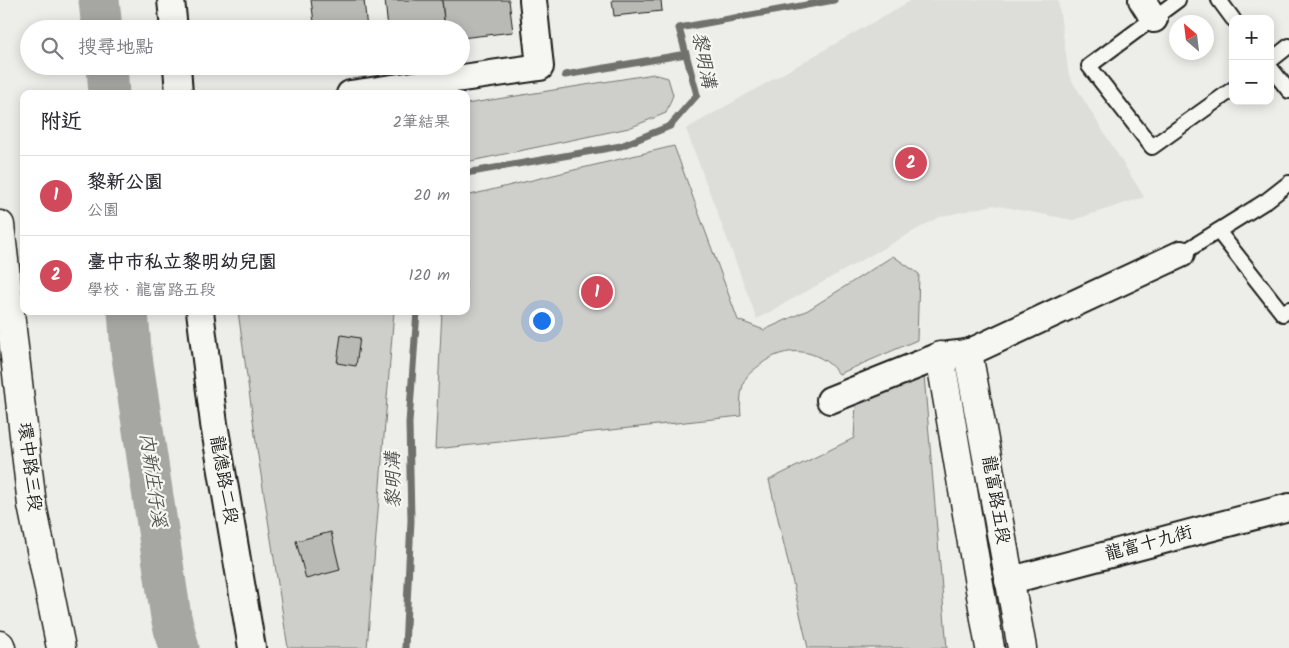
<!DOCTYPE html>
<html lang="zh-TW">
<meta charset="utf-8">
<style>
:root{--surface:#fff;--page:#f2f2f3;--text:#2b2b33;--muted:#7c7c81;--line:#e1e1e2;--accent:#d1495b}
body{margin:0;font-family:Kalam,"LXGW WenKai TC",sans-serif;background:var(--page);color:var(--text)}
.controls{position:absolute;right:15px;top:15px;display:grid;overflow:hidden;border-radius:10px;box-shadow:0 2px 12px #0003}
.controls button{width:45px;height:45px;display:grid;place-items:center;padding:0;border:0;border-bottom:1px solid var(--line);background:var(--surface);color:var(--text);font:25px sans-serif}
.compass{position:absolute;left:1169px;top:15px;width:45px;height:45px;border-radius:50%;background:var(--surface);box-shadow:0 2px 12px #0003;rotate:332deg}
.you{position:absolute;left:541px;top:320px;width:18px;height:18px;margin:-12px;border:4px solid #fff;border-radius:50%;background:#1a73e8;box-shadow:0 0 0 8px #1a73e833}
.badge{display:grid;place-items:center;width:32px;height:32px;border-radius:50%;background:var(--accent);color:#fff;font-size:16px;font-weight:700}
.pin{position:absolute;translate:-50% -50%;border:2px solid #fff;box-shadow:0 1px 5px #0006}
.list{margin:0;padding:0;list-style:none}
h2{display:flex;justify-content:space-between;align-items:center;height:65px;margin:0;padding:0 20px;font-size:21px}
h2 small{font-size:16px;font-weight:400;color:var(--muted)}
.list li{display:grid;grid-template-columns:32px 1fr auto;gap:15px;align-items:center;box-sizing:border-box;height:80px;padding:0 20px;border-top:1px solid var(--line)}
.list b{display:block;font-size:19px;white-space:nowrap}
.list p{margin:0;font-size:16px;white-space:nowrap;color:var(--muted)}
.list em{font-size:16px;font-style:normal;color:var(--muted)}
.icon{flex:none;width:28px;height:28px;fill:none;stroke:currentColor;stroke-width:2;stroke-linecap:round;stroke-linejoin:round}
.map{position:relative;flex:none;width:1289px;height:648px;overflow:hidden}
.search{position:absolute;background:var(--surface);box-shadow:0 2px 12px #0003;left:20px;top:20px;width:450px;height:55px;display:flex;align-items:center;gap:12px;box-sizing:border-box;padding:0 18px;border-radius:28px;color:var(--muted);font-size:19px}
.panel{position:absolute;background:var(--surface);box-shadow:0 2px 12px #0003;left:20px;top:90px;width:450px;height:225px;border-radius:10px}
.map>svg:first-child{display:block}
.built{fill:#ddddda}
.green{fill:#cececb;stroke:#757574}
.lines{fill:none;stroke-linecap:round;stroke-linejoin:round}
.stream{stroke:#6f6f6d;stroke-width:7}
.river{stroke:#a6a6a3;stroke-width:41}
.building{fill:#b9b9b6;stroke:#1c1c1c}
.service-casing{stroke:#1c1c1c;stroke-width:18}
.minor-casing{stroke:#1c1c1c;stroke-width:30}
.tertiary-casing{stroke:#1c1c1c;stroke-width:31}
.trunk-casing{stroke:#1c1c1c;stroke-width:31}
.service{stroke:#f6f6f2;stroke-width:14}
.minor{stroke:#f6f6f2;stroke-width:26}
.tertiary{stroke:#f6f6f2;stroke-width:28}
.trunk{stroke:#f6f6f2;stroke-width:28}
.labels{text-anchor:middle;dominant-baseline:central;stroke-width:4.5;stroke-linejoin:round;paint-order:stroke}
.street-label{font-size:18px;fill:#1c1c1c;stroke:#f6f6f2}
.water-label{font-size:19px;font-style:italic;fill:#535352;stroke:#f6f6f2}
</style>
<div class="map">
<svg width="1289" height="648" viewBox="0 0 1289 648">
<rect width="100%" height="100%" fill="#edede9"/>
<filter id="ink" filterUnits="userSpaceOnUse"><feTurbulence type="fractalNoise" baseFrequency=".02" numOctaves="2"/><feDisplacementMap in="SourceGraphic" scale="10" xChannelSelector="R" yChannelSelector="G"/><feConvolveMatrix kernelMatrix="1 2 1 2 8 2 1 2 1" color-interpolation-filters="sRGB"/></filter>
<g filter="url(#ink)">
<!-- built -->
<path class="built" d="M 912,0 L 1058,0 L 1069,76 L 1144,197 L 1073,220 L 993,205 L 939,217 L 757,319 L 686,129 Z"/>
<!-- green -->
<g class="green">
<path d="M 654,74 L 668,78 L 673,95 L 666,113 L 629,128 L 466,162 L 466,104 Z"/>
<path d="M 674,146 L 738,320 L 764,330 L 808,310 L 893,256 L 919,274 L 917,340 L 839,374 C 819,348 785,344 760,365 C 754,370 747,374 744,382 C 740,393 740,405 741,416 L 435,449 L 442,311 L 466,311 L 466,196 Z"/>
<path d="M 238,311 L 394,311 L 367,648 L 288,648 L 257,449 Z"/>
<path d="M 924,375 L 947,648 L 808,648 L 769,480 L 854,438 L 856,402 Z"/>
</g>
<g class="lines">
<!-- stream -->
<g class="stream">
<path d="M 565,75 L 686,54"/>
<path d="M 466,173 L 621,146 L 670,126 L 697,95 L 679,28 L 834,0"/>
<path d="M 405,648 L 411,520 L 409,423 L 417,311"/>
</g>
<!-- river -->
<g class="river">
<path d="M 99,0 L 102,29"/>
<path d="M 107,66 L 109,94"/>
<path d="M 128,311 L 131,350 L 171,617 L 179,648"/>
</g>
</g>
<!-- building -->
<g class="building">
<path d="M 311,0 L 364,0 L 367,29 L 315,29 Z"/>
<path d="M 385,0 L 442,0 L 445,29 L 388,29 Z"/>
<path d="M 442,0 L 509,0 L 513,32 L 461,38 L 461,29 L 445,29 Z"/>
<path d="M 612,0 L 661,0 L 662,11 L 614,16 Z"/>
<path d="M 341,335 L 360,338 L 356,366 L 337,363 Z"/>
<path d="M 331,532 L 340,570 L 306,579 L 296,541 Z"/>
</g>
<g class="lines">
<defs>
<g id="service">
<path d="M 1178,0 L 1089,66 L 1152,147 L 1233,89"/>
<path d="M 1219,0 L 1233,19"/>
<path d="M 1270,61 L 1289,46"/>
<path d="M 1270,67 L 1289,91"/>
<path d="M 1218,231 L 1283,314 L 1289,309"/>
<path d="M 1181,254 L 1266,201 L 1289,183"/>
</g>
<g id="minor">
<path d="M 171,0 L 174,29"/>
<path d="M 1142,0 L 1154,19"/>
<path d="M 177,66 L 179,94"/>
<path d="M 350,94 L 540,67 L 533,0"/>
<path d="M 200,311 L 214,424 L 252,648"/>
<path d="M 830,400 L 940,356 L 968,353 L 1181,254"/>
<path d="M 1008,581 L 1289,507"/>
</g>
<g id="tertiary">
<path d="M 0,225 L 32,505 L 61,648"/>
<path d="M 968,353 L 1022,648"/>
<path d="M 940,356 L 990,648"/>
</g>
<path id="trunk" d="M 0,645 L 1,648"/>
</defs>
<!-- service casing -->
<use href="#service" class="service-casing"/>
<!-- minor casing -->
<use href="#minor" class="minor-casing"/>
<!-- tertiary casing -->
<use href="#tertiary" class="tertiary-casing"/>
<!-- trunk casing -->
<use href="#trunk" class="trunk-casing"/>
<!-- service -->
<use href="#service" class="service"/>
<!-- minor -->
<use href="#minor" class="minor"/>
<!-- tertiary -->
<use href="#tertiary" class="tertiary"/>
<!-- trunk -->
<use href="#trunk" class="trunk"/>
</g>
</g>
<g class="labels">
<!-- street labels -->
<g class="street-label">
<text transform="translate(29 467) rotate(83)">環中路三段</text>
<text transform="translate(223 480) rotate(80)">龍德路二段</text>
<text transform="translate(995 500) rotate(80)">龍富路五段</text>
<text transform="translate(1149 544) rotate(-15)">龍富十九街</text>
</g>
<!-- water labels -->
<g class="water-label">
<text transform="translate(703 60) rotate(79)">黎明溝</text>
<text transform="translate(152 480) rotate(82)">內新庄仔溪</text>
<text transform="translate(394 480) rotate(-91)">黎明溝</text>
</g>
</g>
</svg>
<div class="controls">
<button>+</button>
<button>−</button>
</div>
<svg class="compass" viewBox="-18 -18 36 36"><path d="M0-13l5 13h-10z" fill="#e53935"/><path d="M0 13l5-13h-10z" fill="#7c7c81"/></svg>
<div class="you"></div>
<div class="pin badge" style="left:597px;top:292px">1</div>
<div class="pin badge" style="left:911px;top:163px">2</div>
<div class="search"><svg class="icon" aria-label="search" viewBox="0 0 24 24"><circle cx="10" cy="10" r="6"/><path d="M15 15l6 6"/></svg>搜尋地點</div>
<section class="panel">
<h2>附近<small>2筆結果</small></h2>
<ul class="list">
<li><span class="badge">1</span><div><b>黎新公園</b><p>公園</p></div><em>20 m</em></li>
<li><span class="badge">2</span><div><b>臺中市私立黎明幼兒園</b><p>學校 · 龍富路五段</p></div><em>120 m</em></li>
</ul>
</section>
</div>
